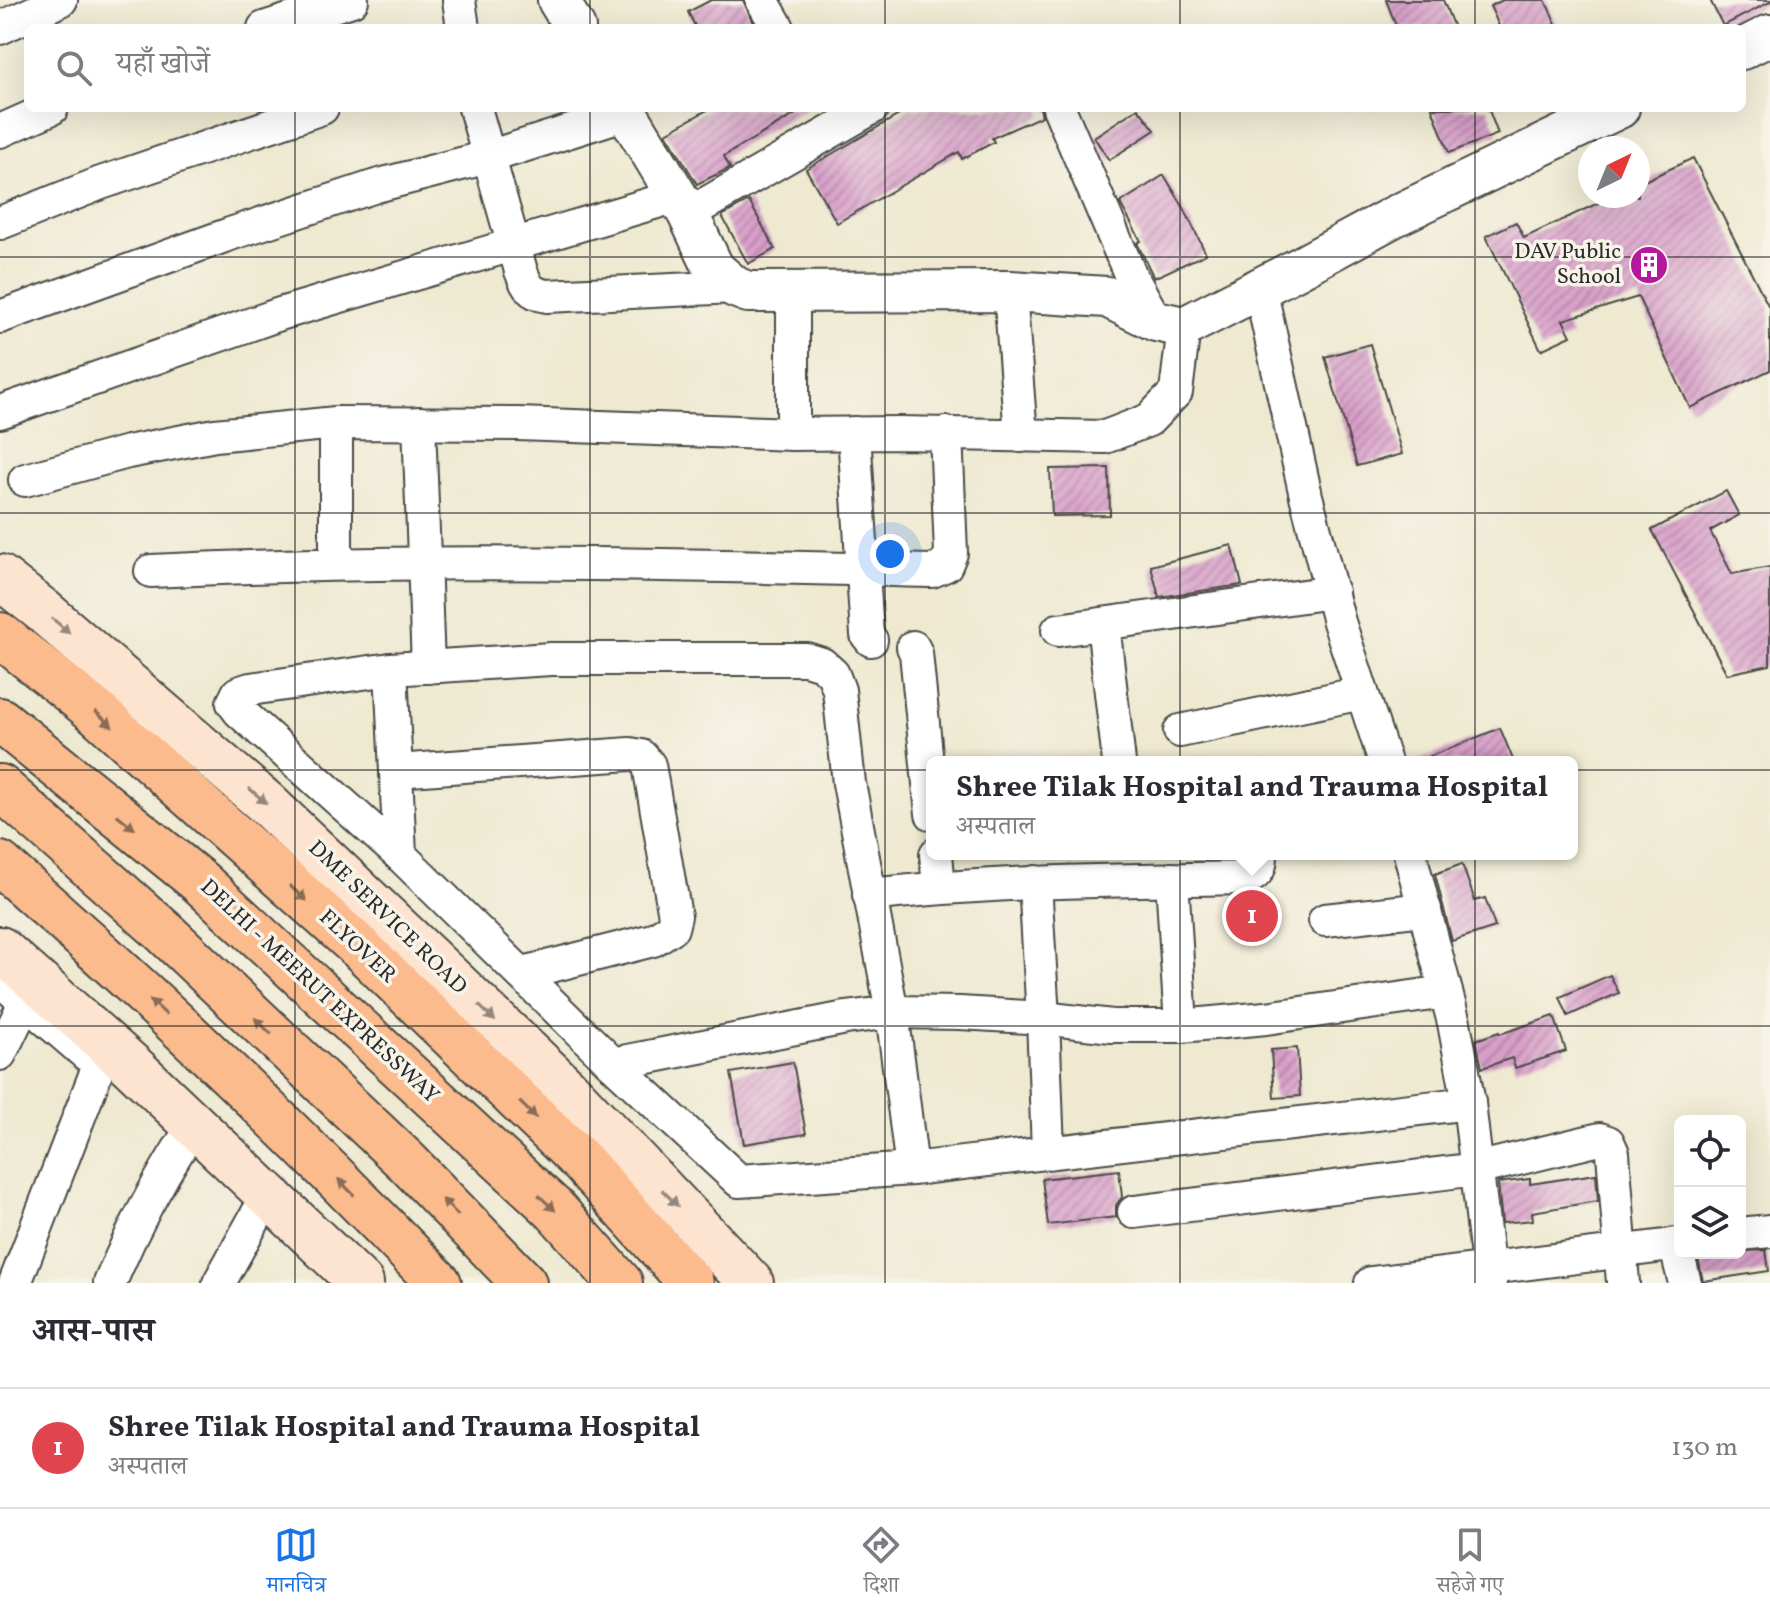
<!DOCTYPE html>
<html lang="hi">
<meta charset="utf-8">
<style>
:root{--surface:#fff;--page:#f7f7f7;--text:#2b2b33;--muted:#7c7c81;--line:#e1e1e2;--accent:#1a73e8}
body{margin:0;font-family:Vollkorn,"Noto Serif Devanagari",serif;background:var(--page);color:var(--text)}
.controls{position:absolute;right:24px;bottom:24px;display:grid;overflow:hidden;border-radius:12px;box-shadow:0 8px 32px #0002}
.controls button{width:72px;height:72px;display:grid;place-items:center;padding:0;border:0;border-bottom:2px solid var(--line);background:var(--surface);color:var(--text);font:40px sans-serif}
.compass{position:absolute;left:1578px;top:136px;width:72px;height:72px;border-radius:50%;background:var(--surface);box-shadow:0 8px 32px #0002;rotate:43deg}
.you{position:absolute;left:890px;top:554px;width:28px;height:28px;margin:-20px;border:6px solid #fff;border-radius:50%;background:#1a73e8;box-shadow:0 0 0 12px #1a73e833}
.badge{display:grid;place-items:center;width:52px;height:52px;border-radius:50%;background:var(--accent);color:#fff;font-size:26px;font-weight:700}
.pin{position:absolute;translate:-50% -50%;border:4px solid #fff;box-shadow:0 2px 8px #0006}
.popup{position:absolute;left:926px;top:756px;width:652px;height:104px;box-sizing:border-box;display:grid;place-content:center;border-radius:12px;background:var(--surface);filter:drop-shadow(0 2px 6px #0005);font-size:26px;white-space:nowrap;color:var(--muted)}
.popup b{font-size:30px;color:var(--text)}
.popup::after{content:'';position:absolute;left:50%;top:100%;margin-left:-16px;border:16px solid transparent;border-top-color:var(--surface)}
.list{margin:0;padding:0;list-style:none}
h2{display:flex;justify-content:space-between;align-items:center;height:104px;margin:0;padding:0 32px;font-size:34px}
h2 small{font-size:26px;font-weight:400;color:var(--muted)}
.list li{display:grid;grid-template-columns:52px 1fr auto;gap:24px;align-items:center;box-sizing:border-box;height:120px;padding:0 32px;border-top:2px solid var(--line)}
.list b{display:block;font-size:30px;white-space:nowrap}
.list p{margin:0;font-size:26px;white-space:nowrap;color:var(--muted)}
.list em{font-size:26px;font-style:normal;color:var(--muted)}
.icon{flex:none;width:44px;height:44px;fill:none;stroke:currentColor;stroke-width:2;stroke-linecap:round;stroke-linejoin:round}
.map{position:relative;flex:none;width:1770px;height:1283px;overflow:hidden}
.search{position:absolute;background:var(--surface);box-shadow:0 8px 32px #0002;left:24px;right:24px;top:24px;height:88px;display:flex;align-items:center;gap:20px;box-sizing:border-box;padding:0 28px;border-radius:12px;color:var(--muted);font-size:30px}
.sheet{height:224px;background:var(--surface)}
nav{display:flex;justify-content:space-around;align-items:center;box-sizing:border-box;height:112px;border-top:2px solid var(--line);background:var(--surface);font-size:22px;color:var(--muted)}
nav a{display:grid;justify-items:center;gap:4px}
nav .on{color:var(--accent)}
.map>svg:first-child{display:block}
.building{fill:url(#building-hatch)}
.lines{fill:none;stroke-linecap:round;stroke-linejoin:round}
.minor-casing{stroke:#484844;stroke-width:36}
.tertiary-casing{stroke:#484844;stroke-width:44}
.secondary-casing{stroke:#484844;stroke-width:48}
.trunk-casing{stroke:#484844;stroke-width:48}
.motorway-casing{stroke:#484844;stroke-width:48}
.minor{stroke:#fff;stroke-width:32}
.tertiary{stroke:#fff;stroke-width:40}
.secondary{stroke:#fde4d1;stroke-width:44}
.trunk{stroke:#fbbb8d;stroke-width:44}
.motorway{stroke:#fbbb8d;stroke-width:44}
.oneway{fill:#94887e}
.oneway2{fill:#896c57}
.grid{fill:none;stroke:#2b2b2b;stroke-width:2;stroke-opacity:0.55}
.labels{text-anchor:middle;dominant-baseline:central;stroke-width:7;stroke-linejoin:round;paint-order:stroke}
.poi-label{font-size:22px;fill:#2b2b2b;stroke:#f7f3e8;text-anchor:end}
.street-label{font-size:22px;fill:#2b2b2b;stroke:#f7f3e8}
</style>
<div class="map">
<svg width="1770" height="1283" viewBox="0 0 1770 1283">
<defs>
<pattern id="building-hatch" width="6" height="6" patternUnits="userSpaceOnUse" patternTransform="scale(2)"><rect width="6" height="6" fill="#d89ec9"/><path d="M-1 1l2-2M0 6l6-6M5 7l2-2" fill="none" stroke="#af81a3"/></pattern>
</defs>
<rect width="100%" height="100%" fill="#f7f3e8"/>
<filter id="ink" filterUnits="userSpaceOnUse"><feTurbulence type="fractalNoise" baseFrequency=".0125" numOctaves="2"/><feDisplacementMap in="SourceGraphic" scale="16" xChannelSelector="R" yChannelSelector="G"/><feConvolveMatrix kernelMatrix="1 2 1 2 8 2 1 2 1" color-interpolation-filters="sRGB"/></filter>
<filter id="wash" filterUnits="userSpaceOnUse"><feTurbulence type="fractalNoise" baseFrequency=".006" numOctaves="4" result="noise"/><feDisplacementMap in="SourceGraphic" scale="32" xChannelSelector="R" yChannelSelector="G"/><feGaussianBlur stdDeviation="1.8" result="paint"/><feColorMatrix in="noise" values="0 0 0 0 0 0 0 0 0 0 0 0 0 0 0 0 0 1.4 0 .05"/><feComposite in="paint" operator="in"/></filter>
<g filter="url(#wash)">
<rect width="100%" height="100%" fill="#eee9d0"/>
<g id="blocks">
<!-- building -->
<g class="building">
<path d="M 711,0 L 743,0 L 756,28 L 696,28 L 688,12 Z"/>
<path d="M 1386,0 L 1443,0 L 1454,28 L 1397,28 Z"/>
<path d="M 1503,0 L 1545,0 L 1558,28 L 1500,28 L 1490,6 Z"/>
<path d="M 1710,0 L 1770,0 L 1770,2 L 1723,26 Z"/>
<path d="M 711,108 L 806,108 L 724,156 L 730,168 L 697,184 L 666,133 Z"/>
<path d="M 911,108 L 1040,108 L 1042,116 L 992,138 L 994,142 L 962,159 L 959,152 L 837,223 L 806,169 Z"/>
<path d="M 1138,108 L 1155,130 L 1109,160 L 1094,137 Z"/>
<path d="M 1432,108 L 1488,108 L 1498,134 L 1449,153 Z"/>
<path d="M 1693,158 L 1770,309 L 1770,370 L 1690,408 L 1638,297 L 1563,320 L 1571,336 L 1541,350 L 1486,236 L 1516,222 L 1524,238 L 1613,196 L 1638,196 L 1638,184 Z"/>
<path d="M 1164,175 L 1184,208 L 1206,254 L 1154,278 L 1137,243 L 1141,241 L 1120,203 Z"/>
<path d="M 749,201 L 775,249 L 748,264 L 722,216 Z"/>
<path d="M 1370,344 L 1402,454 L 1357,466 L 1325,357 Z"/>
<path d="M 1109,468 L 1110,515 L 1052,516 L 1050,469 Z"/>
<path d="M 1726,491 L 1739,515 L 1710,531 L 1732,574 L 1770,567 L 1770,665 L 1727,674 L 1652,530 Z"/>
<path d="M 1232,545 L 1242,585 L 1159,597 L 1151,566 Z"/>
<path d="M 1500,728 L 1514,762 L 1419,762 L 1418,761 Z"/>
<path d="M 1462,864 L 1475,901 L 1485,898 L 1495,927 L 1452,941 L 1435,874 Z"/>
<rect x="1236" y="903" width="29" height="34"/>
<path d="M 1610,975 L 1619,993 L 1568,1016 L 1560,997 Z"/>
<path d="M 1554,1016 L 1566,1051 L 1515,1068 L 1512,1058 L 1482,1068 L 1476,1040 L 1499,1032 L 1500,1034 Z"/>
<path d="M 1297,1048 L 1300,1096 L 1274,1098 L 1271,1050 Z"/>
<path d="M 793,1062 L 806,1134 L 744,1144 L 731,1073 Z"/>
<path d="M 1119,1170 L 1122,1197 L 1116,1205 L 1116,1217 L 1048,1225 L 1042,1179 Z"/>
<path d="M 1596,1174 L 1598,1201 L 1532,1212 L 1533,1220 L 1502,1223 L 1498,1183 L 1530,1179 L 1530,1184 Z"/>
<path d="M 1766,1250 L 1769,1271 L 1703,1281 L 1697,1253 Z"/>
</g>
</g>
</g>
<g filter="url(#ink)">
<use href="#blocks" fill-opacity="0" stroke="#484844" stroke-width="2"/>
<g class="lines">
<defs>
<g id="minor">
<path d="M 459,0 L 463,28"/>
<path d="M 762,0 L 778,28"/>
<path d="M 0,28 L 61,0"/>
<path d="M 264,28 L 352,0"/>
<path d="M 475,108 L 521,271 C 527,287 530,293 547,296 L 735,287"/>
<path d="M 1059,108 L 1130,274 L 1156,321"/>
<path d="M 0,131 L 52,108"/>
<path d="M 688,214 L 872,108"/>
<path d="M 0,223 L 101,183 L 322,108"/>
<path d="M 1260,288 L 1306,496 L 1339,622 L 1385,762"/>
<path d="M 1010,291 L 1021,436"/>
<path d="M 793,293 L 793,434"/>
<path d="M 0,317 L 230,234 L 376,186 L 488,157 L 627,113"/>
<path d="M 0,412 L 280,314 L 677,196"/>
<path d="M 336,423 L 336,563"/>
<path d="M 419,423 L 428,667"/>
<path d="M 854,433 L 867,635 L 871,640"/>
<path d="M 25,480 L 128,452 L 215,435 L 336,423 L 518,424 L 793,434 L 899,433 L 1105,437 L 1149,420 L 1176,392 L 1184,327"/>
<path d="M 151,571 C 411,558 672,564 932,571 L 946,565 L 951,553 L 946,433"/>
<path d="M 1103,624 L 1119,762"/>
<path d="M 1058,630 L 1332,592"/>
<path d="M 913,647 L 916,653 L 932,814"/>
<path d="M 391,669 L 400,855"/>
<path d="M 1180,731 L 1362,693"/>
<path d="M 396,771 L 630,754 L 641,756 L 649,765 L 675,916 L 672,928 L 653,940 L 523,973"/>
<path d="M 936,854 L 939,887"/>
<path d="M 1410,854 L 1454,1023 L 1469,1103 L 1490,1283"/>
<path d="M 1172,879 L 1181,1026"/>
<path d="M 869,895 C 995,881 1121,880 1247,878 C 1259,874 1261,866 1261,854"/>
<path d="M 1325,920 L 1425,909"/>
<path d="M 0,980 L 86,1054"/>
<path d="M 0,1054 L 34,984"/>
<path d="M 613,1064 L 846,1018 L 892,1012 L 960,1013 L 1043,1018 L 1035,882"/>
<path d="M 1048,1152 L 1043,1018 L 1112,1026 L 1181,1026 L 1266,1018 L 1446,992"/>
<path d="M 912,1169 L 892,1012 L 849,783 L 839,690 L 833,674 L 822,664 L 806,659 L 551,659 L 391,669 L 250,689 L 238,693 L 233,703 L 239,711 L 400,855 L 613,1064 L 739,1181 L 912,1169 L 1469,1103"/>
<path d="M 1134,1212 L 1476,1169 L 1600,1139 L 1608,1142 L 1613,1153 L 1623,1283"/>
<path d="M 1740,1234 L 1770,1231"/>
<path d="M 1675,1244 L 1685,1283"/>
<path d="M 15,1283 L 99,1065"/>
<path d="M 110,1283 C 131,1232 156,1185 185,1139"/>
<path d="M 219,1283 L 260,1209"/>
<path d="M 1371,1283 L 1680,1244"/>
</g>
<g id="tertiary">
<path d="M 558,0 L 575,28"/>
<path d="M 1742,49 L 1770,35"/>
<path d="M 624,108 L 688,214 L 714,269 L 735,287 L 748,292 L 1010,291 L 1107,297 L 1156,321 L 1184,327 L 1297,269 L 1393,217 L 1619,108"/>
</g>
<g id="secondary">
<path d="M 0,577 L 42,610 L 266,803 L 566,1088 L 751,1283"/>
<path d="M 0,949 L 130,1064 L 361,1283"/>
</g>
<g id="trunk">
<path d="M 0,635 L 95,711 L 359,947 L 582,1162 L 691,1283"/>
<path d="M 0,864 C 153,997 298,1137 439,1283"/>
</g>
<g id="motorway">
<path d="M 0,720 L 200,882 L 555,1210 L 620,1283"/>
<path d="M 0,787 L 162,930 L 408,1163 L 524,1283"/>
</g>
</defs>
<!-- minor casing -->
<use href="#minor" class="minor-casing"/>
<!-- tertiary casing -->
<use href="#tertiary" class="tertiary-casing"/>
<!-- secondary casing -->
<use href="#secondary" class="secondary-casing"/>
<!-- trunk casing -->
<use href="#trunk" class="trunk-casing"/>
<!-- motorway casing -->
<use href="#motorway" class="motorway-casing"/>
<!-- minor -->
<use href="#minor" class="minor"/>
<!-- tertiary -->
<use href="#tertiary" class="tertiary"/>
<!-- secondary -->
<use href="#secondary" class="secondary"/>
<!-- trunk -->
<use href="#trunk" class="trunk"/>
<!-- motorway -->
<use href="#motorway" class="motorway"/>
</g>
<!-- one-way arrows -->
<defs><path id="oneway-solid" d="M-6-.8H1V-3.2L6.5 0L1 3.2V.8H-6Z" transform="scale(2)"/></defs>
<g class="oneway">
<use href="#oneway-solid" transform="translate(61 626) rotate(41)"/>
<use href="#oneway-solid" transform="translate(258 796) rotate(41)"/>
<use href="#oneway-solid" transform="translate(487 1013) rotate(44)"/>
<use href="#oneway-solid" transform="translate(670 1198) rotate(46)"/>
</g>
<g class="oneway2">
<use href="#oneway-solid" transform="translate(104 719) rotate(42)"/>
<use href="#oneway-solid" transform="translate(126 822) rotate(39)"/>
<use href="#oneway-solid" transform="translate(298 893) rotate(42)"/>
<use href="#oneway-solid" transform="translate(158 1007) rotate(-137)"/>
<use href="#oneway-solid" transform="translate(263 1026) rotate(-136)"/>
<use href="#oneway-solid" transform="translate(528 1110) rotate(44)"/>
<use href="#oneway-solid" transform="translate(346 1187) rotate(-134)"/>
<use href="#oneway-solid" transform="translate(547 1203) rotate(43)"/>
<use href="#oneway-solid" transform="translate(450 1207) rotate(-134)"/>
</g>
</g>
<!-- grid -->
<path class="grid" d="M 295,0 L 295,28M 590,0 L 590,28M 885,0 L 885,28M 1180,0 L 1180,28M 1475,0 L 1475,28M 295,108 L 295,1283M 590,108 L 590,1283M 885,108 L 885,1283M 1180,108 L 1180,1283M 1475,108 L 1475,1283M 0,257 L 1770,257M 0,513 L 1770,513M 0,770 L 1770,770M 0,1026 L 1770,1026"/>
<!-- icons -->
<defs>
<symbol id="building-disc" viewBox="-11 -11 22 22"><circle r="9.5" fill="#b5179e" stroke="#f7f3e8"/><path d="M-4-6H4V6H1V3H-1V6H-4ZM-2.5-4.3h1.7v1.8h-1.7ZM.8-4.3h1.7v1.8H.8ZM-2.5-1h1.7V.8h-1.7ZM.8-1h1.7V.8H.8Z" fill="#fff"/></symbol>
</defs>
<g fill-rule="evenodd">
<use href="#building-disc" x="1627" y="243" width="44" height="44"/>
</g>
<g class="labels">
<!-- poi labels -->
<g class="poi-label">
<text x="1621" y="252">DAV Public<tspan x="1621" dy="25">School</tspan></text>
</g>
<!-- street labels -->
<g class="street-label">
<text transform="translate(387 918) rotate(44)">DME SERVICE ROAD</text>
<text transform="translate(357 947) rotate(43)">FLYOVER</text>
<text transform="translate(319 992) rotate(43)">DELHI - MEERUT EXPRESSWAY</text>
</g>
</g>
</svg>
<div class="controls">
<button><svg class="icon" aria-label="locate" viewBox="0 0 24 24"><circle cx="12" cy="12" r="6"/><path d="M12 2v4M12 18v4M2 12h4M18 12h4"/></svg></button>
<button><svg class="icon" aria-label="layers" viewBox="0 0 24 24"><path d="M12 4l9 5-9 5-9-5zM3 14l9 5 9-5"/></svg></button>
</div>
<svg class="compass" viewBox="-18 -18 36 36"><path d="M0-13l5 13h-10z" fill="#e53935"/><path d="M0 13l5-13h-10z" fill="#7c7c81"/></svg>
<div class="you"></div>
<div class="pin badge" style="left:1252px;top:916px;background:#e0444e">1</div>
<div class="popup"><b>Shree Tilak Hospital and Trauma Hospital</b>अस्पताल</div>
<div class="search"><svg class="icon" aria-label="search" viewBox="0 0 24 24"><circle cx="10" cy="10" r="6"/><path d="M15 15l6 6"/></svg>यहाँ खोजें</div>
</div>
<section class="sheet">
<h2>आस-पास<small></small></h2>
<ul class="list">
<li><span class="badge" style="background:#e0444e">1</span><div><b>Shree Tilak Hospital and Trauma Hospital</b><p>अस्पताल</p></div><em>130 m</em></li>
</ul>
</section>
<nav>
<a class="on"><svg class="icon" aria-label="map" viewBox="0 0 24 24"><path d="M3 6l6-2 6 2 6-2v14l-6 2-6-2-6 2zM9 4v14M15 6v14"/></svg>मानचित्र</a>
<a><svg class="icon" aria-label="directions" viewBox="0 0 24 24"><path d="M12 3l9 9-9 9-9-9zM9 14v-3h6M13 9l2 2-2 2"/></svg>दिशा</a>
<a><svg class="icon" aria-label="saved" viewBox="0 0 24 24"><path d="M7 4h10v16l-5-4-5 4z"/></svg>सहेजे गए</a>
</nav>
